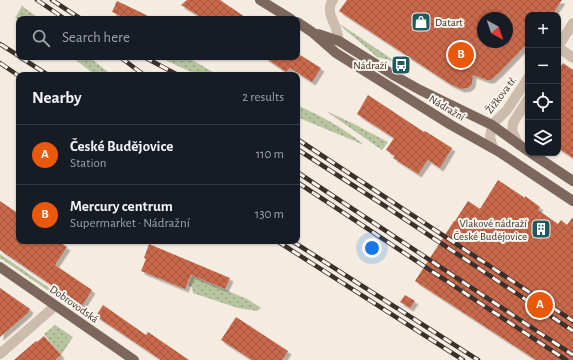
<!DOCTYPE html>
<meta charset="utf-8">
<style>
:root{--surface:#171b24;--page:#20242c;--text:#f1f3f6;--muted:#9ea1a6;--line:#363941;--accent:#ea580c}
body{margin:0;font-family:"Alegreya Sans",sans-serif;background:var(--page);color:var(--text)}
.controls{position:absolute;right:12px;top:12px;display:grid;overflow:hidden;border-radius:8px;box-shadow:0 1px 3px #0004}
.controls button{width:36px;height:36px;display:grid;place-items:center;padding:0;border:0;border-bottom:1px solid var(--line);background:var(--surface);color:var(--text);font:20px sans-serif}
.compass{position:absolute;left:477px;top:12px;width:36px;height:36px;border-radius:50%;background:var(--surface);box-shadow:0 1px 3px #0004;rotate:140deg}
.you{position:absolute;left:372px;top:248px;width:14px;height:14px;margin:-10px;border:3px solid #fff;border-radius:50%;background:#1a73e8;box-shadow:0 0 0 6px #1a73e833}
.badge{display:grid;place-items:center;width:26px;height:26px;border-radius:50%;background:var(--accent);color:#fff;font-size:13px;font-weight:700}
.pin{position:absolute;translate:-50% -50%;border:2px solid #fff;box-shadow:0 1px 4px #0006}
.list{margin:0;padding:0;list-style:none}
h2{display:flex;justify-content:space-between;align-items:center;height:52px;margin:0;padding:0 16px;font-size:17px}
h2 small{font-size:13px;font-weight:400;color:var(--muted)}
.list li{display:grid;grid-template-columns:26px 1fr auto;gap:12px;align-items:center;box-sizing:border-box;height:60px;padding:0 16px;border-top:1px solid var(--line)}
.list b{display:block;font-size:15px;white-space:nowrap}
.list p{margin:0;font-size:13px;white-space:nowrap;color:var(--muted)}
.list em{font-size:13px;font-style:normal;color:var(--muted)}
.icon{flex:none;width:22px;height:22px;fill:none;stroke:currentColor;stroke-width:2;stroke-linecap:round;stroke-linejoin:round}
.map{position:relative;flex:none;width:573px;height:360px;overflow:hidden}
.search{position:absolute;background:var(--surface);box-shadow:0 1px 3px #0004;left:16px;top:16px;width:284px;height:44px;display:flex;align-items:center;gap:10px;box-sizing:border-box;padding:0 14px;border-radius:8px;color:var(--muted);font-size:15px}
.panel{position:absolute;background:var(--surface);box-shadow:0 1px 3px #0004;left:16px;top:72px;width:284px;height:172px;border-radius:8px}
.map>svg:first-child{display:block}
.grass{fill:url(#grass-dots)}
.building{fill:url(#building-cross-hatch);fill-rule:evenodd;filter:url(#shadow)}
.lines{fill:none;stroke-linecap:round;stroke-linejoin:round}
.minor{stroke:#cdbbac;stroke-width:10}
.major{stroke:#7d675c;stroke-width:10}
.rail-casing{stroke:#3b302b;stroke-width:4.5}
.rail{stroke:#fbf5ee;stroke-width:3;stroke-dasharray:9;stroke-linecap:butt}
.labels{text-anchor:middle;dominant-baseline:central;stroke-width:4;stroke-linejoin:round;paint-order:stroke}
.poi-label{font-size:11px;fill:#3b302b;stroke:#fbf5ee;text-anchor:end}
.street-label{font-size:11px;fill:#3b302b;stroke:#fbf5ee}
</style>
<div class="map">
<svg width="573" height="360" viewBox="0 0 573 360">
<defs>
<pattern id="grass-dots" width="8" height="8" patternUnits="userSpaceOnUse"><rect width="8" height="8" fill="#b8c4a0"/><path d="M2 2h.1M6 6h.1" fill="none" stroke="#97a083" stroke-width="1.8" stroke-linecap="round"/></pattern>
<pattern id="building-cross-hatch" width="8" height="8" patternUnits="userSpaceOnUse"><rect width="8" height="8" fill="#c8694b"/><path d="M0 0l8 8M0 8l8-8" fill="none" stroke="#a4573f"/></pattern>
<filter id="shadow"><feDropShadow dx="3.5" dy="3.5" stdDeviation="0" flood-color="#0004"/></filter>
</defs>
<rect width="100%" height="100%" fill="#f4ebe1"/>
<!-- grass -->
<g class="grass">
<path d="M 22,6 L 40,19 L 19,19 L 19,20 L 15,18 Z"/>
<path d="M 340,24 L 396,62 L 377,57 L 355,38 L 344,29 Z"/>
<path d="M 72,57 L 89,57 L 112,75 L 95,75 Z"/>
<path d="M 169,57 L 187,57 L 213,72 L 220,75 L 198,75 L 178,66 L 165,60 Z"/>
<path d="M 297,105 C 321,116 344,128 364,145 L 297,117 Z"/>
<path d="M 326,111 L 352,123 L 388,142 L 382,150 Z"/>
<path d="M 0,254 L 68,301 L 69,302 L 69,303 L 68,304 L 0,258 Z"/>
<path d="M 192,276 L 247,299 L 261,308 L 257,311 L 238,308 L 193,293 L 192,287 L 188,285 Z"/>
<path d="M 55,325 L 73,337 L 61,355 L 44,334 Z"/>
</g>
<!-- building -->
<g class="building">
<path d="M 187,0 L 220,0 L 248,19 L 204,19 L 181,5 Z"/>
<path d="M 347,0 L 562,0 L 552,15 L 528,15 L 528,43 L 500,72 L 491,80 L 487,80 L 473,75 L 472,84 L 468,88 L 461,89 L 450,84 L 339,11 ZM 483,18 L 507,18 L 507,42 L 483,42 Z"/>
<path d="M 117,1 L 138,11 L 154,19 L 128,19 L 112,12 Z"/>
<path d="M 297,53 L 321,68 L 312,82 L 290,68 L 286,72 L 264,57 L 297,57 Z"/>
<path d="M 563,63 L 573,70 L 573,158 L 558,148 L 558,71 Z"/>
<path d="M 368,95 L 424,132 L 425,131 L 452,148 L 440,168 L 428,160 L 418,174 L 393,158 L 395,156 L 386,150 L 394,138 L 357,114 Z"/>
<path d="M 498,180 L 525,198 L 525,196 L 540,207 L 538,210 L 558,224 L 561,220 L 567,225 L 573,217 L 573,360 L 536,360 L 415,281 L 454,221 L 455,221 L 468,201 L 480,209 Z"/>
<path d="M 0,201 L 19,214 L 19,241 L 58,241 L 67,247 L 55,265 L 92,290 L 82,306 L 0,250 Z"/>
<path d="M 149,244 L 230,278 L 225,289 L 191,275 L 185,289 L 141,271 L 146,259 L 144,258 Z"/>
<path d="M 0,288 L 30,309 L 28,313 L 0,337 Z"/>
<path d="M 405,295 L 415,301 L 410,308 L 400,302 Z"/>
<path d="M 103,305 L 146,335 L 148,332 L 189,360 L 161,360 L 96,316 Z"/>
<path d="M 236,317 L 288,351 L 282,360 L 252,360 L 221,340 Z"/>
<path d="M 44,336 L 61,355 L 55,360 L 14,360 L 36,341 L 37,342 Z"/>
</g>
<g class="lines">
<!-- minor -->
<g class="minor">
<path d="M 333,0 C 326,9 332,19 336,28 C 337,32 338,37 339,41"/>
<path d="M 558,47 L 573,23"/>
<path d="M 558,47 L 573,58"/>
<path d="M 519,145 L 512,131 L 513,123 L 528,99"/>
<path d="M 493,148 L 490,137 L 492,125 L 507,110 L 528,78"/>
<path d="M 0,354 L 55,306"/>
</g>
<!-- major -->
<g class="major">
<path d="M 260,0 L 291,19"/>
<path d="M 297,22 L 312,32 L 336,53 L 451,125 L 501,153 L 573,201"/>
<path d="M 318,34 L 339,41 L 395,76 L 420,90 L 492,125 L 528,151"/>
<path d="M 531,153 L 573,181"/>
<path d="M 0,267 L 134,360"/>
</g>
<defs>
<g id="rail">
<path d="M 37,0 L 65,19"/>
<path d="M 52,0 L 81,19"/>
<path d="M 0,44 L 19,56"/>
<path d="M 20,57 L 48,75"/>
<path d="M 120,57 L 144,75"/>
<path d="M 144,57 L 178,75"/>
<path d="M 0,63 L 19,76"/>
<path d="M 297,139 L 573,321"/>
<path d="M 297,149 L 385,206 L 573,331"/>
<path d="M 297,172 L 573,355"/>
<path d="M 297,182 L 566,360"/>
<path d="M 277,241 L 463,360"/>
<path d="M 292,241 L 478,360"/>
</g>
</defs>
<!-- rail casing -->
<use href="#rail" class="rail-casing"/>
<!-- rail -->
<use href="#rail" class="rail"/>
</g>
<!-- icons -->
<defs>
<symbol id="shop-square" viewBox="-11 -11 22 22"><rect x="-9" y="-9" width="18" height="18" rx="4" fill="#1f5a5e" stroke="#fbf5ee"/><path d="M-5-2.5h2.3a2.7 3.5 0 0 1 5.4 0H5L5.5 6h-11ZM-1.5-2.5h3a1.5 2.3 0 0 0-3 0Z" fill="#fff"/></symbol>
<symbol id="bus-square" viewBox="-11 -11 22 22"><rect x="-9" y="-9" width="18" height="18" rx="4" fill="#1f5a5e" stroke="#fbf5ee"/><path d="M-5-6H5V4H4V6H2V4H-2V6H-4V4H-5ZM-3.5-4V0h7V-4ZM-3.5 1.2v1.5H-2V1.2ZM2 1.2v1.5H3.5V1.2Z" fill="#fff"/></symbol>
<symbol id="building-square" viewBox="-11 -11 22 22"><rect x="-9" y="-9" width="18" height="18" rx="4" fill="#1f5a5e" stroke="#fbf5ee"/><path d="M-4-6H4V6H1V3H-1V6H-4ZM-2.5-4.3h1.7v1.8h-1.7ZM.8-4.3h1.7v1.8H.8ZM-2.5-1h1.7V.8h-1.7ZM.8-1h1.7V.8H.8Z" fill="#fff"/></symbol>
</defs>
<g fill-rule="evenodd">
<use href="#shop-square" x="410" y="11" width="22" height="22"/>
<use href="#bus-square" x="390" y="54" width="22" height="22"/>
<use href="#building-square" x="530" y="218" width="22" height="22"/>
</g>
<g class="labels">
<!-- poi labels -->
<g class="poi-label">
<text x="435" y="22" text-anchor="start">Datart</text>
<text x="387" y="65">Nádraží</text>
<text x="527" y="223">Vlakové nádraží<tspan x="527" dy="13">České Budějovice</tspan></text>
</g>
<!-- street labels -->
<g class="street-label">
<text transform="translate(501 95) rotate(-53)">Žižkova tř.</text>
<text transform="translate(447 108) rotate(31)">Nádražní</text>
<text transform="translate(74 304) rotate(35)">Dobrovodská</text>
</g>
</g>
</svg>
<div class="controls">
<button>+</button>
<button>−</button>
<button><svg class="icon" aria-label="locate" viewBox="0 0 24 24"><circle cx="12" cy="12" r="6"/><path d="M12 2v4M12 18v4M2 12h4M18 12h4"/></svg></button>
<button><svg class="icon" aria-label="layers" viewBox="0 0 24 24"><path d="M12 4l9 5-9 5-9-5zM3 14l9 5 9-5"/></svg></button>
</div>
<svg class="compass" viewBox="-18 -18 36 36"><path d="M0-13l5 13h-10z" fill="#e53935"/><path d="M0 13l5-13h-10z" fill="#9ea1a6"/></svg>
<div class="you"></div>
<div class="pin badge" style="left:540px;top:305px">A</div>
<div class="pin badge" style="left:461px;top:55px">B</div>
<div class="search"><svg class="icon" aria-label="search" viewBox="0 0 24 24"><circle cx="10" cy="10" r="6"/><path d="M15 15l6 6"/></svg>Search here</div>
<section class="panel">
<h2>Nearby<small>2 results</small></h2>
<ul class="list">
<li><span class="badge">A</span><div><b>České Budějovice</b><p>Station</p></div><em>110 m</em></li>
<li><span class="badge">B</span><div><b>Mercury centrum</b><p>Supermarket · Nádražní</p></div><em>130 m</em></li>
</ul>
</section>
</div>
